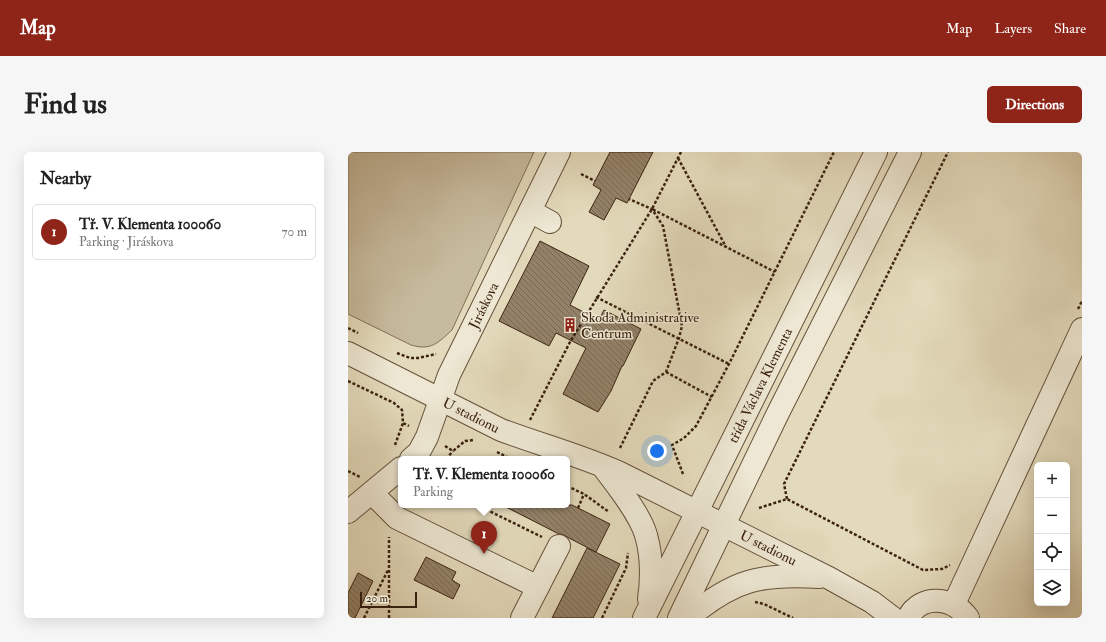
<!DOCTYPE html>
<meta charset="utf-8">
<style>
:root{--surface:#fff;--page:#f6f6f6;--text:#222;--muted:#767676;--line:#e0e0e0;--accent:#8f2418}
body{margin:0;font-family:"IM FELL Double Pica",serif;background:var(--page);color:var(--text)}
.controls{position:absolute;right:12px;bottom:12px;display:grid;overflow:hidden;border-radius:6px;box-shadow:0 4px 16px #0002}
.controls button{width:36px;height:36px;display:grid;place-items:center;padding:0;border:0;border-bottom:1px solid var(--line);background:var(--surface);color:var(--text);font:20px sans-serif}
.scale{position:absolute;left:12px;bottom:10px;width:57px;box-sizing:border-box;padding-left:4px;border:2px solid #3c2310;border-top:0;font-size:11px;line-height:14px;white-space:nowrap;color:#3c2310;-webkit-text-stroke:3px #ede7d3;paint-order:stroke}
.you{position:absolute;left:309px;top:299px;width:14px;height:14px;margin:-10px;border:3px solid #fff;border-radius:50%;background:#1a73e8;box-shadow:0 0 0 6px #1a73e833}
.badge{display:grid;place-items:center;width:26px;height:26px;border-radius:50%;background:var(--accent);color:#fff;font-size:13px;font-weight:700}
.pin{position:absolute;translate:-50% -33px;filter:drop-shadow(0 1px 2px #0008)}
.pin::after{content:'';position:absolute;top:21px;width:14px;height:12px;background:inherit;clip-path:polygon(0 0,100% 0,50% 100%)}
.popup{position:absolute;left:50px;top:304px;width:172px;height:52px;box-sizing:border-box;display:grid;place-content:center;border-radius:6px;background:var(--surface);filter:drop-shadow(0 1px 3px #0005);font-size:13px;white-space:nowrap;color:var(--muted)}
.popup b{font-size:15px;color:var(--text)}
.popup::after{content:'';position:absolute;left:50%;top:100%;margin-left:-8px;border:8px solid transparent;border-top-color:var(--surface)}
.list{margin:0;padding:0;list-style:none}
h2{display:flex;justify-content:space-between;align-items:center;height:52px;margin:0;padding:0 16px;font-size:17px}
h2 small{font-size:13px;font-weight:400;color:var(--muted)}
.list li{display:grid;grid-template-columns:26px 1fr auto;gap:12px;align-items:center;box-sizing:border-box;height:56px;margin:0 8px 8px;padding:0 8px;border:1px solid var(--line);border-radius:6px}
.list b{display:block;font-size:15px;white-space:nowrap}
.list p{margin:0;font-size:13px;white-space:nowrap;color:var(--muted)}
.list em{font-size:13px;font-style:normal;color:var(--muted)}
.icon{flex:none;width:22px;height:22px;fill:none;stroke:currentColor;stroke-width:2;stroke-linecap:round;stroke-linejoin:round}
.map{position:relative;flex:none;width:734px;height:466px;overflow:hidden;border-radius:6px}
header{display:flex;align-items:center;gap:24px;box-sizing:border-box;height:56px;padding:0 20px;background:var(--accent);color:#fff}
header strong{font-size:19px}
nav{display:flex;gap:22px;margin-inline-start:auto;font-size:14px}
.intro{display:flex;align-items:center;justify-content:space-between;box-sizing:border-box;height:96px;padding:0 24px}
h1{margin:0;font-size:28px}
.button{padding:10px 18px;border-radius:6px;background:var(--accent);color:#fff;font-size:14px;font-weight:700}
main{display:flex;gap:24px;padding:0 24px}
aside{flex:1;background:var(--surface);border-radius:6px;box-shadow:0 4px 16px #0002}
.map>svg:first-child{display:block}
.garden{fill:#c7bb9e;stroke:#826f57}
.building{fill:url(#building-back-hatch);stroke:#3c2310}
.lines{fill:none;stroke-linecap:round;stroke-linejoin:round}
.minor-casing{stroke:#66513b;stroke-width:24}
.path{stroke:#3c2310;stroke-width:2.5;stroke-dasharray:3 2;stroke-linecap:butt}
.minor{stroke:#ede7d3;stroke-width:22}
.labels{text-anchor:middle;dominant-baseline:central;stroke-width:3;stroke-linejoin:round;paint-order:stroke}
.street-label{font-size:14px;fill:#3c2310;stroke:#ede7d3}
.poi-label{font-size:14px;fill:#3c2310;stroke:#ede7d3;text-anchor:start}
</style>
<header>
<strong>Map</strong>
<nav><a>Map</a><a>Layers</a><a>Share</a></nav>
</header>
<div class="intro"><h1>Find us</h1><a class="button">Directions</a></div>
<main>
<aside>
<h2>Nearby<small></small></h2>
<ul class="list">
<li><span class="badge">1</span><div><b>Tř. V. Klementa 100060</b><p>Parking · Jiráskova</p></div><em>70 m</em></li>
</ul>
</aside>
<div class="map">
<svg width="734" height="466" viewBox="0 0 734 466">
<defs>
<pattern id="building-back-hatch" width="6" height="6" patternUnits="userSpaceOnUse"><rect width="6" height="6" fill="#938269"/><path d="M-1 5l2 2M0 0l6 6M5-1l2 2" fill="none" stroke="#796a55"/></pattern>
</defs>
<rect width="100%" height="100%" fill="#e3dabb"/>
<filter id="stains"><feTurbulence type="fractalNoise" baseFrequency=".005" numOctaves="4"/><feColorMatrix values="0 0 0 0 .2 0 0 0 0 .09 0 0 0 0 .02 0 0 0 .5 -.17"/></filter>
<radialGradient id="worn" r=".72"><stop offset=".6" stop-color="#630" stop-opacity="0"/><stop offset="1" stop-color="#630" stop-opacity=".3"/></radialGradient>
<!-- garden -->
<path class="garden" d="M 0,0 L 186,0 L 104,178 C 90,191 83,199 63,193 L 0,162 Z"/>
<!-- building -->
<g class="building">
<path d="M 262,0 L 305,0 L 279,51 L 268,46 L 256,68 L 241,60 L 253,38 L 245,33 Z"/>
<path d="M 192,89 L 241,114 L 222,153 L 251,168 L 256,158 L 293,177 L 275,214 L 274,214 L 263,239 L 250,260 L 215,242 L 238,196 L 208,181 L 201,194 L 151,169 Z"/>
<path d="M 154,353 L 224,353 L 262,372 L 248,400 L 221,386 L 216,383 L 211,382 Z"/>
<path d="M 239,396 L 272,412 L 245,466 L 204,466 Z"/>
<path d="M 78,405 L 108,420 L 104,428 L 112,433 L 105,447 L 66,428 Z"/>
<path d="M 10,421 L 25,429 L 7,466 L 0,466 L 0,441 Z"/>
</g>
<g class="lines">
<defs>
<g id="minor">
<path d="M 182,59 L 202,70"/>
<path id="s1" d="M 0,201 L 153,278 C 193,293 235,304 274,322 L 481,426 L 524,450 L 545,466"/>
<path id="s2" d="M 63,307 L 71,300 L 79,285 L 101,223 L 211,0"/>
<path d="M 255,315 C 268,332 292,362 298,383 C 304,404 304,426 301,447"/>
<path d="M 24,341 L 49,366 L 190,435"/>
<path d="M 0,360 L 53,316"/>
<path d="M 606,452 L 734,177"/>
<path d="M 174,466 L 211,394"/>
<path id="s3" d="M 296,466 L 528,0"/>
<path d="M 331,466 L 430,261 L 562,0"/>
<path d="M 340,466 C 385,428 413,421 472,425"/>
<path d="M 560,466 C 573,441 605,445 620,466"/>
</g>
</defs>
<!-- minor casing -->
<use href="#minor" class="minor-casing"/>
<!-- path -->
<g class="path">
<path d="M 333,0 L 304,57 L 427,120"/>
<path d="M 330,6 L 378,95"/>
<path d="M 233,22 L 247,29"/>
<path d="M 248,145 L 381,212"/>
<path d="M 730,157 L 734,149"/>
<path d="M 0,176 L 10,181"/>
<path d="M 49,201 L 62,206 L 70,206 L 88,202"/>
<path d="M 318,220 L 364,245"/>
<path d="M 0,229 L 46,251 L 54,258 L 55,271 L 61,274"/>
<path d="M 182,268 L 222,190 L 304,57"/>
<path d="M 47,293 L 55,271"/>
<path d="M 97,294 L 105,299 L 117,289 L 125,288"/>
<path d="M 272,296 L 305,229 L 318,220 L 331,186 L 334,174 L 315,74 L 304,57 L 281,47"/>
<path d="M 149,300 L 163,307"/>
<path d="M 98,307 L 105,299"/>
<path d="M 0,319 L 12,325"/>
<path d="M 335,322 L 324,293 L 336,286 L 348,274 L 381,212 L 486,0"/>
<path d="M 219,334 L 236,342 L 261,360"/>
<path d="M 439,347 L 436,332 L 600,0"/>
<path d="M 129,353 L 194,385"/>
<path d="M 230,356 L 236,342"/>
<path d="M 411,356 L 439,347 L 575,418 L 594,417 L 602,413"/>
<path d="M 407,450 L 416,452 L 445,466"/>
<path d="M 16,466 L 40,418"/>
<path d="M 41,466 L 41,385"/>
<path d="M 254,466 L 278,416 L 280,401"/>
</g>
<!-- minor -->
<use href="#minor" class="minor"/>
</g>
<!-- icons -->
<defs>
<symbol id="building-bare" viewBox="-9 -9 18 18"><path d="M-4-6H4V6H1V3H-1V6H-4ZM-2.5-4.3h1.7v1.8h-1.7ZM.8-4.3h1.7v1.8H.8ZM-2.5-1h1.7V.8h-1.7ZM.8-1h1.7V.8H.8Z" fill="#8f2418" stroke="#ede7d3" stroke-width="2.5" paint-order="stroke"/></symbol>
</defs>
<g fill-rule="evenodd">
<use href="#building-bare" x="212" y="163" width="20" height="20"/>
</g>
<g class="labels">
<!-- street labels -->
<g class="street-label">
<text stroke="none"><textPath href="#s2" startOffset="171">Jiráskova</textPath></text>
<text stroke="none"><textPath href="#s3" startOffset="260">třída Václava Klementa</textPath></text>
<text stroke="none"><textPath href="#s1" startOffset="138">U stadionu</textPath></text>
<text stroke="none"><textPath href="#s1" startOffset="464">U stadionu</textPath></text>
</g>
<!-- poi labels -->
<g class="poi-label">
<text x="233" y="165">Skoda Administrative<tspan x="233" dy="16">Centrum</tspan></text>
</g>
</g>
<rect width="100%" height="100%" filter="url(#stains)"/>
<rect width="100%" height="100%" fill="url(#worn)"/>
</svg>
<div class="controls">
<button>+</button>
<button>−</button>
<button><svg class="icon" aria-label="locate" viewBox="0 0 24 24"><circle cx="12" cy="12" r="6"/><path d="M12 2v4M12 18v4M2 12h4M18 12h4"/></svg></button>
<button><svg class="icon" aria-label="layers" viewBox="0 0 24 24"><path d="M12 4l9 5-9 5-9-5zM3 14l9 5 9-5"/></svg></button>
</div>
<div class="scale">20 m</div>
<div class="you"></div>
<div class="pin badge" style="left:136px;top:402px">1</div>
<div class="popup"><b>Tř. V. Klementa 100060</b>Parking</div>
</div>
</main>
